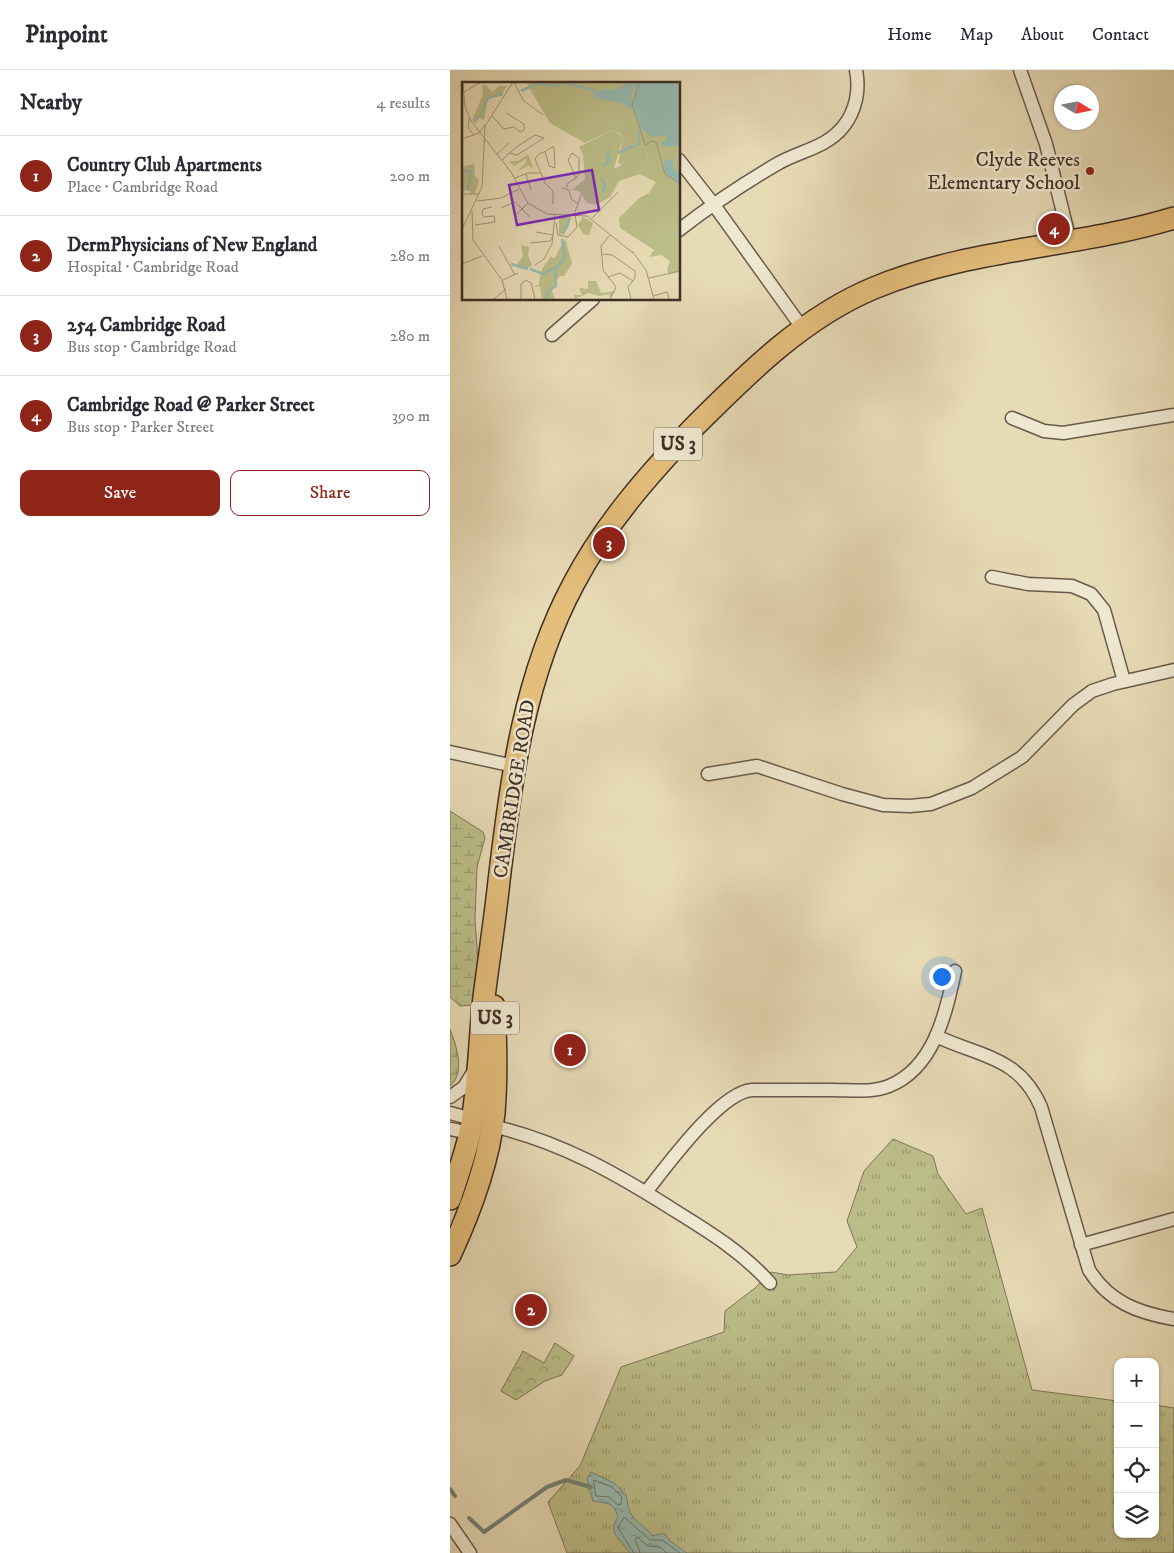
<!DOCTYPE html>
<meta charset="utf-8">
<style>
:root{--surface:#fff;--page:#f7f7f7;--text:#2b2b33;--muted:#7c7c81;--line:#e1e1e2;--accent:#8f2418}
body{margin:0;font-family:"IM FELL DW Pica",serif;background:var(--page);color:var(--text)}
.controls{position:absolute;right:15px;bottom:15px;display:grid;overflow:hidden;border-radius:10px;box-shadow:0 1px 4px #0004}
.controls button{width:45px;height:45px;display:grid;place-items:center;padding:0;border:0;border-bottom:1px solid var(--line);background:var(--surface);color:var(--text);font:25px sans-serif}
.compass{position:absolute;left:604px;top:15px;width:45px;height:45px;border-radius:50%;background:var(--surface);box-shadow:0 1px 4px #0004;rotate:100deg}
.you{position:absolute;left:491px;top:906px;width:18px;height:18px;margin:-12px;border:4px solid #fff;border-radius:50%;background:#1a73e8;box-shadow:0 0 0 8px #1a73e833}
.badge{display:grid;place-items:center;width:32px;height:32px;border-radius:50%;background:var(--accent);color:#fff;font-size:16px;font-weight:700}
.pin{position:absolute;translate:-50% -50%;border:2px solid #fff;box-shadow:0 1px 5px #0006}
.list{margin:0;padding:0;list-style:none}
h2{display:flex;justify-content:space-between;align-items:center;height:65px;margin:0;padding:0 20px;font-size:21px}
h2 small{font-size:16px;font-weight:400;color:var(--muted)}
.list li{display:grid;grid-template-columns:32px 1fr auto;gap:15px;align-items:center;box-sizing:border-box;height:80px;padding:0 20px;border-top:1px solid var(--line)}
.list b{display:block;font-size:19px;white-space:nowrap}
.list p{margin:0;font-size:16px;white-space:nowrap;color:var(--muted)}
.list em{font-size:16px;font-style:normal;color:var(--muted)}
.actions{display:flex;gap:10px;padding:15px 20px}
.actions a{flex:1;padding:11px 0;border:1px solid var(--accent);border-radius:10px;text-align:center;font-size:18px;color:var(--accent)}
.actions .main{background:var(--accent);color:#fff}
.icon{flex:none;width:28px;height:28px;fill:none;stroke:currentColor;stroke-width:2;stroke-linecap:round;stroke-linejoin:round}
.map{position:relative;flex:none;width:724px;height:1483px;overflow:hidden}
header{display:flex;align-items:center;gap:30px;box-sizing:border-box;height:70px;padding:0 25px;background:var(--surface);border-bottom:1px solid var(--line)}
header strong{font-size:24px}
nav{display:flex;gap:28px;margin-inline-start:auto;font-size:18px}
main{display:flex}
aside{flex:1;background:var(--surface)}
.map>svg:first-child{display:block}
.grass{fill:url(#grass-tufts);stroke:#7e7658}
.wetland{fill:url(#wetland-marsh);stroke:#7e7658}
.park{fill:url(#park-crowns);stroke:#7e7658}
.water{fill:url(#water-ripples);stroke:#748379}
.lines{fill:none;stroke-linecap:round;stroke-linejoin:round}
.shore{stroke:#6b746c;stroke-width:1}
.stream{stroke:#748379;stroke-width:4}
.minor-casing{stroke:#69594a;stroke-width:15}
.trunk-casing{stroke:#3f2e26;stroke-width:24}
.minor{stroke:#efe8d0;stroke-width:12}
.trunk{stroke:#e4be7b;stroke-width:21}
.poi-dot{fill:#8f2418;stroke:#efe8d0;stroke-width:2}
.labels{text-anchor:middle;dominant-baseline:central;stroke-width:5;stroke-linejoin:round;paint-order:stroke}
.shield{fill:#efe8d0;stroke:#746659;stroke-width:1}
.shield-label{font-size:19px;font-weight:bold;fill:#3f2e26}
.poi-label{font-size:20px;fill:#3f2e26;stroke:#efe8d0;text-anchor:end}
.street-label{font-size:20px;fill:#3f2e26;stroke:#efe8d0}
.inset-river{fill:none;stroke:#97bbb1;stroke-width:2.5}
.inset-road{fill:none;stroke:#a4967c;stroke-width:1}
.view{fill:#7b2cbf;fill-opacity:0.15;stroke:#7b2cbf;stroke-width:2.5}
.inset-edge{fill:none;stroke:#3f2e26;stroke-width:2.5}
</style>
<header>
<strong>Pinpoint</strong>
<nav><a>Home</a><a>Map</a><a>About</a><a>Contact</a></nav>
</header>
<main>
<aside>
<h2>Nearby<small>4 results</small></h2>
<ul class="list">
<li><span class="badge">1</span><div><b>Country Club Apartments</b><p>Place · Cambridge Road</p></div><em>200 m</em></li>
<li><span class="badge">2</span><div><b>DermPhysicians of New England</b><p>Hospital · Cambridge Road</p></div><em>280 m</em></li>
<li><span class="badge">3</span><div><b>254 Cambridge Road</b><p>Bus stop · Cambridge Road</p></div><em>280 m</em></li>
<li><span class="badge">4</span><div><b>Cambridge Road @ Parker Street</b><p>Bus stop · Parker Street</p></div><em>390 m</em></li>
</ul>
<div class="actions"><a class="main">Save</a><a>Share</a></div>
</aside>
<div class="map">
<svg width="724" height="1483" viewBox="0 0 724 1483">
<defs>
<pattern id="grass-tufts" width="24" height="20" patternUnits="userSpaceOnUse" patternTransform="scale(1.25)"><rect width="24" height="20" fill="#bcbe89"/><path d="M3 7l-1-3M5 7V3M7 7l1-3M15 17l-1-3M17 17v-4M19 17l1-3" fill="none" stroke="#9a9b70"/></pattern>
<pattern id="wetland-marsh" width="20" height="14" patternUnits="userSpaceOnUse" patternTransform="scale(1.25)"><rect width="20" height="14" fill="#bcbe89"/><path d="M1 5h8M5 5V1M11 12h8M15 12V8" fill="none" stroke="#9a9b70"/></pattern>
<pattern id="park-crowns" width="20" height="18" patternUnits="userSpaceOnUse" patternTransform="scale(1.25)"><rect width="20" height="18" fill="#bcbe89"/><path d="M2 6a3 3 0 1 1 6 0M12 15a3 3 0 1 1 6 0" fill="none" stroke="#9a9b70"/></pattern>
<pattern id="water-ripples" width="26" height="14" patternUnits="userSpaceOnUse" patternTransform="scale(1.25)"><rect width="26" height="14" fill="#97bbb1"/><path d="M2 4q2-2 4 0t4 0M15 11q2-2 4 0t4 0" fill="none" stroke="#7d9890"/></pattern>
</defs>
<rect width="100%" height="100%" fill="#e7dbb6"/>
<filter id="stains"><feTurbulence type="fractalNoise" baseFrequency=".004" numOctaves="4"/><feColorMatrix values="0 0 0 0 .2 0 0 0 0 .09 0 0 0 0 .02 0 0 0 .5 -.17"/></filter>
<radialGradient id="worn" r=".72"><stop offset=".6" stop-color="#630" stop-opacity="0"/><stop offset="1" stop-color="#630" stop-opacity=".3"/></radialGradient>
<!-- grass -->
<path class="grass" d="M 443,1069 L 483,1086 L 488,1104 L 516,1144 L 532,1138 L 582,1320 L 668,1331 L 668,1464 L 705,1464 L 705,1335 L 724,1338 L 724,1483 L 117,1483 L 98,1432 L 130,1396 L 171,1297 L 274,1262 L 275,1241 L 305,1218 L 321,1202 L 338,1205 L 386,1202 L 407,1177 L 397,1151 L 414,1101 Z"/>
<!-- wetland -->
<g class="wetland">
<path d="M 0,741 L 33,762 L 35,768 L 27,797 L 25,849 L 29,906 L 26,929 L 21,935 L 10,936 L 0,927 Z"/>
<path d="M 0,959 C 6,975 16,1003 0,1016 Z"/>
</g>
<!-- park -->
<path class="park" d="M 105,1273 L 124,1286 L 112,1305 L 95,1311 L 66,1330 L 51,1321 L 73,1281 L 94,1293 Z"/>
<!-- water -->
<path class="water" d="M 141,1402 L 164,1413 L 176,1425 C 180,1453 187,1448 203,1466 L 214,1463 L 220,1471 L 237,1483 L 180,1483 L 165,1464 L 163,1456 L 168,1447 C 163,1430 156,1434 143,1431 L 137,1409 Z"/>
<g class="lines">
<!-- shore -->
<g class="shore">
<path d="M 144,1410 L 162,1417 L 172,1427 L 171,1434 L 168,1435 L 159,1427 L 146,1426 Z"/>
<path d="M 184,1483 L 168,1458 L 174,1447 L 200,1470 L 212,1470 L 230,1483"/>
<path d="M 190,1483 L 185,1469 L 187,1467 L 198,1476 L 210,1477 L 217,1483"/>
</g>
<!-- stream -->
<g class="stream">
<path d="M 0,1419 L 5,1426"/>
<path d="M 19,1448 L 34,1462 L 97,1417 L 116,1410 L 141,1417"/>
</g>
<defs>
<g id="minor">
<path d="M 570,0 L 596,74 L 620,171"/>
<path d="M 229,90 L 264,135 L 353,259"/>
<path d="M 229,160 C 260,136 293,114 327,94 C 349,81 376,78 393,57 C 406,41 410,20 406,0"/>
<path d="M 102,265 L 143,229"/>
<path d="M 562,348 L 594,361 L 613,363 L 724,345"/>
<path d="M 542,507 L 578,514 L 622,516 L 641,524 L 654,540 L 674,611"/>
<path d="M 0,682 L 64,696"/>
<path d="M 258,704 L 307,696 L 392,724 L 433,735 L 460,736 L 481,734 L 522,718 L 572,687 L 623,635 L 642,621 L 663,614 L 724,600"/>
<path d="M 486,966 C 530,987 569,986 591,1037 L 639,1200 C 659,1232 688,1243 724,1249"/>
<path d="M 0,1027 L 14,1017 L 24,1001"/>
<path d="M 0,1043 L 22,1049"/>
<path d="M 42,1056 C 110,1071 169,1105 227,1142 C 261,1163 293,1183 320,1213"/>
<path d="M 0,1059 L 20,1063"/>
<path d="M 196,1122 C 216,1097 270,1022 302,1020 C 329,1020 356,1020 382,1020 C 401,1020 421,1023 439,1016 C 484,998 496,943 505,901"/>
<path d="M 631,1175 L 724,1149"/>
<path d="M 0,1454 L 20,1483"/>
</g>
<g id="trunk">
<path d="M 0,1129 C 7,1107 15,1085 20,1063 C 29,1018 29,972 34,927 C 39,888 45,849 49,811 C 61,708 74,606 124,513 C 155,454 199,404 245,356 C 298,303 354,247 424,218 C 520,178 625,178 724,148"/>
<path d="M 0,1185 C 20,1142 39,1091 44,1043 C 47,1007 46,972 44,936"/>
</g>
</defs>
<!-- minor casing -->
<use href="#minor" class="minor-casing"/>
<!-- trunk casing -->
<use href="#trunk" class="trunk-casing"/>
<!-- minor -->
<use href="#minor" class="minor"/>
<!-- trunk -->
<use href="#trunk" class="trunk"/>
</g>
<!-- markers -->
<circle class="poi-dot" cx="640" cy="101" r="5"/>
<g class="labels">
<!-- shield labels -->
<g class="shield">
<rect x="204" y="357.5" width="48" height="33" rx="4"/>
<rect x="21" y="931.5" width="48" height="33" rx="4"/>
</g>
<g class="shield-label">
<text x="228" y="374">US 3</text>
<text x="45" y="948">US 3</text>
</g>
<!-- poi labels -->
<g class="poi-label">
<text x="630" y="90">Clyde Reeves<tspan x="630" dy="23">Elementary School</tspan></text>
</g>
<!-- street labels -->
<g class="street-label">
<text transform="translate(65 719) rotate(-81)">CAMBRIDGE ROAD</text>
</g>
</g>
<!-- overview -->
<g transform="translate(12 12)">
<rect width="218" height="218" fill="#e7dbb6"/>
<path d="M 151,48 L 161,55 L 152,87 L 179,71 L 184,71 L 186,76 L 178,92 L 157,99 L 148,115 L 134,123 L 125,121 L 117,109 L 110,108 L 123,97 L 121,72 L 117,65 Z" fill="#bcbe89"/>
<path d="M 66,72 L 72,88 L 67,83 L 54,90 L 64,81 L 65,76 L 52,84 L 47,79 L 56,79 ZM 89,174 L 101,184 L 109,176 L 110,182 L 102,194 L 97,194 L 90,209 L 93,217 L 80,217 L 78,204 L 71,205 L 77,203 L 80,187 ZM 126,199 L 134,199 L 139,211 L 154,209 L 148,216 L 147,212 L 137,214 L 126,211 L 113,217 L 112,213 L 120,213 L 117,206 L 126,207 Z" fill="#bcbe89"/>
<path d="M 23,2 L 30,10 L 37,4 L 45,4 L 40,12 L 26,16 L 22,38 L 17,36 L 13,42 L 10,38 L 21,13 L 20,4 ZM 97,134 L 111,136 L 107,137 L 107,144 L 100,153 L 97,152 ZM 121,135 L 131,141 L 127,153 L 121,152 L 116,143 ZM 103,157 L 109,178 L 101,185 L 92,177 Z" fill="#bcbe89"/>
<path d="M 64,0 L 217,0 L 217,189 L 207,193 L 205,188 L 208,179 L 199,173 L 187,175 L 192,168 L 158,146 L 157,136 L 177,116 L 187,111 L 194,100 L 178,92 L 186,76 L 185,72 L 179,71 L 161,83 L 156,81 L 161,55 L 157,51 L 150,48 L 123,61 L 88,41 ZM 12,82 L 13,94 L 17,98 L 13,111 L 9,112 L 8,107 L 1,109 L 0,85 ZM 59,163 L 67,165 L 66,174 L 70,183 L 65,187 L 54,184 L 61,174 ZM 86,186 L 93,201 L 87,208 L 91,217 L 80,217 L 78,204 L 71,205 L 77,203 L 78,193 Z" fill="#bcbe89"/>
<path d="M 167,0 L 176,0 L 169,15 L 171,28 L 159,21 L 131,16 L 132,8 L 156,7 ZM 177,0 L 217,0 L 217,64 L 201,65 L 199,61 L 205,58 L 204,53 L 190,55 L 179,47 L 171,22 ZM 211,77 L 211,86 L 217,90 L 217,101 L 205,93 L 202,86 L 203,78 Z" fill="#97bbb1"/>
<path class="inset-river" d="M 59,9 L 74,2 L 92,4 L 100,0 L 132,8M 13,38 L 18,34 L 26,16 L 41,12M 156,71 L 177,62 L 177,49M 141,84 L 147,79 L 145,71 L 148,69M 0,88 L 9,89 L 6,109M 139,96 L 143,103 L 140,111M 101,152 L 108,136M 49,182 L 66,187M 68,187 L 81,192 L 96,184M 84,217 L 87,208 L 94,204 L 93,187 L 103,177 L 100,157"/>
<path class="inset-road" d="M 1,0 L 3,25 L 9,39 L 49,90 L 66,121 L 85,132 L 125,134 L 171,171M 52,0 L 61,18 L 81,33M 177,0 L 170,23 L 182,59 L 183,63 L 190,59 L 194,60 L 203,92 L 218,102M 2,10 L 19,0M 30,34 L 42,47 L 52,45 L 58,50 L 62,48 L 62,42 L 44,31M 7,36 L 6,46 L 12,53M 0,57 L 17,51 L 23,43M 83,69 L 87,84 L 93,86 L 92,65 L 90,65 L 84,69 L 77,72 L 73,77 L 83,101 L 91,109 L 91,122M 35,72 L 47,61M 40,78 L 50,69 L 53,66 L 73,53 L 82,56 L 55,73 L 47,71M 64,92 L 69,108M 53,96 L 66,91 L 78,91M 100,106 L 107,108 L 109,117 L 115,121M 104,106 L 106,101 L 114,96 L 106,78 L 110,71 L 117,76 L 117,92 L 114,96M 0,112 L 17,112M 15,119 L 39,116 L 57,107M 39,126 L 53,120 L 68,135M 10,129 L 11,158 L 40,198 L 45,217M 113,130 L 119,113M 55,132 L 66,121M 130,136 L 156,110M 94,141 L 96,153 L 106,155 L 115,145 L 113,132M 13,143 L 33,140 L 32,134 L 22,135 L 20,132 L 21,127 L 30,125M 0,147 L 20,105 L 23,44 L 51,0M 74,150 L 91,153M 148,153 L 139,164 L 141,188 L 154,205 L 148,217M 68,161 L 88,159 L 91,154M 37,164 L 53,193M 170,169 L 184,188 L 192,217M 141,172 L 150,173 L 173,189 L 173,196 L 166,205 L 169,217M 0,182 L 20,174M 73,183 L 82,177 L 90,162 L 93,133M 146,195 L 158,191 L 171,199M 187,196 L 218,189M 41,198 L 56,191M 191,214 L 205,210 L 207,217M 32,217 L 44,207M 59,217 L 59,202 L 64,198 L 69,201 L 73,217"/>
<path class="view" d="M 130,88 L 137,128 L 55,143 L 47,103 Z"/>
<rect width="218" height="218" class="inset-edge"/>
</g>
<rect width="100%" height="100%" filter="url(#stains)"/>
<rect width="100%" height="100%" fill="url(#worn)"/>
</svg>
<div class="controls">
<button>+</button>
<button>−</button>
<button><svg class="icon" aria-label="locate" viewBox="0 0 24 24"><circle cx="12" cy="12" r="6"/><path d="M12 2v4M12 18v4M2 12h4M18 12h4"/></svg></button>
<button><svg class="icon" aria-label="layers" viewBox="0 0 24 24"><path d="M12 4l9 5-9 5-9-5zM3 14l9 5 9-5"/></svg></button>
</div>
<svg class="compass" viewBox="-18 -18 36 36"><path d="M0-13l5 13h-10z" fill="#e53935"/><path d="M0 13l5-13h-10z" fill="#7c7c81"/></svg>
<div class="you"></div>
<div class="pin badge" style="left:120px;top:980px">1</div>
<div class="pin badge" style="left:81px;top:1240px">2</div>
<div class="pin badge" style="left:159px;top:473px">3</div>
<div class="pin badge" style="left:604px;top:159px">4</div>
</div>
</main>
